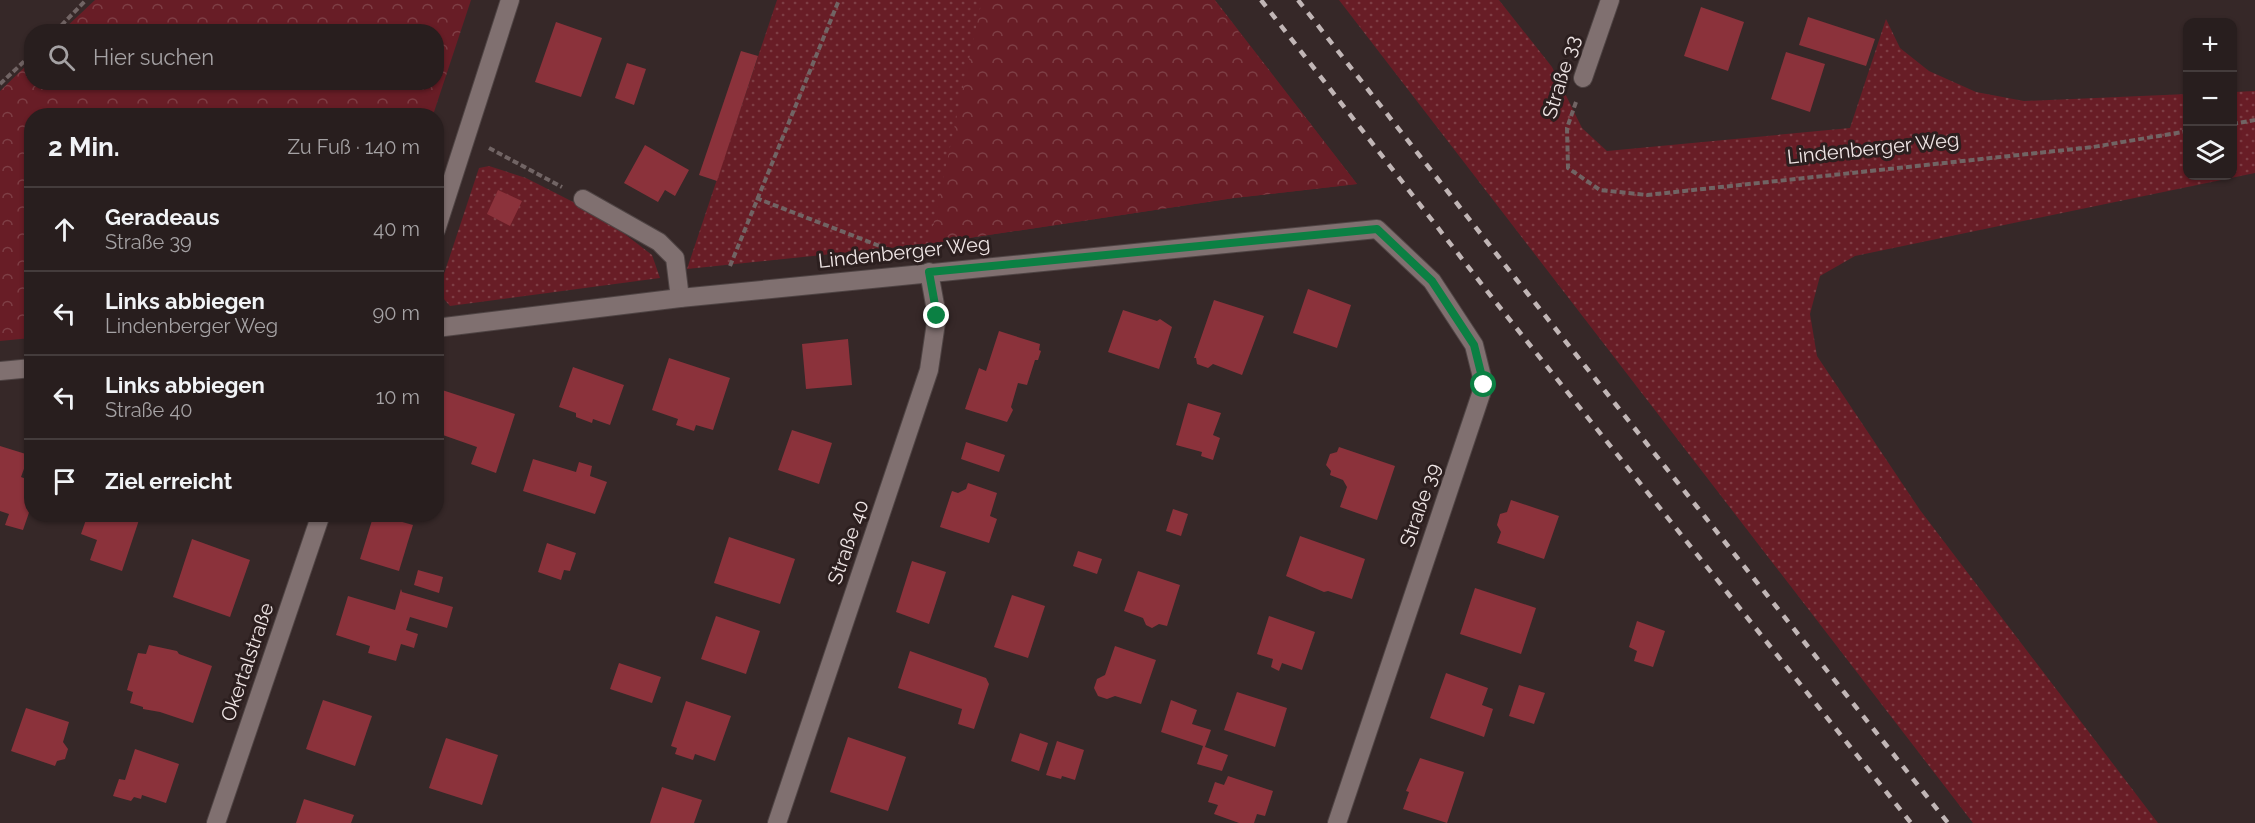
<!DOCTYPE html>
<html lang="de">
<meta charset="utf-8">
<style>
:root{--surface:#281e1e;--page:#342b2b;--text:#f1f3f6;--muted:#a5a2a4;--line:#443c3c}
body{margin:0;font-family:Raleway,sans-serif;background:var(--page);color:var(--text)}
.controls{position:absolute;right:18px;top:18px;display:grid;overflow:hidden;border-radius:12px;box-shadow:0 2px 4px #0004}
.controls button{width:54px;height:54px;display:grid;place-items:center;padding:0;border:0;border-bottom:2px solid var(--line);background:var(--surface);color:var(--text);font:30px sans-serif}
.stop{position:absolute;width:18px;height:18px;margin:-14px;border:4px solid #0b8043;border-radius:50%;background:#fff}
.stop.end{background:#0b8043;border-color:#fff;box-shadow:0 2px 6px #0008}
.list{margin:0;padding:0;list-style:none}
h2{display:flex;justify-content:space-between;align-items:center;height:78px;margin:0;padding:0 24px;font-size:26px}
h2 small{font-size:20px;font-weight:400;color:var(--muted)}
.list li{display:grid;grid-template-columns:39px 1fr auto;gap:18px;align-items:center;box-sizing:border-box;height:84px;padding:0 24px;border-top:2px solid var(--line)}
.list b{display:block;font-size:22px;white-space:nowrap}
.list p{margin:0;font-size:20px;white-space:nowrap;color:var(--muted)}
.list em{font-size:20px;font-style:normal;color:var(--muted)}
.icon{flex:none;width:33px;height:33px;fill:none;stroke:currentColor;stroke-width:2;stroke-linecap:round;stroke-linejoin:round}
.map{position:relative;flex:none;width:2255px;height:823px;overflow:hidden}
.search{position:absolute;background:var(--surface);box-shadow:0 2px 4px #0004;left:24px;top:24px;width:420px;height:66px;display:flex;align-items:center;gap:15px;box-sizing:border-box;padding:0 21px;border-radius:24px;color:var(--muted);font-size:22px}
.panel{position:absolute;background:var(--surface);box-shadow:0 2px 4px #0004;left:24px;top:108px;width:420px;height:414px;border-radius:24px}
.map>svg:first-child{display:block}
.grass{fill:url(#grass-dots)}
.forest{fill:url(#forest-crowns)}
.building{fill:#8b323b}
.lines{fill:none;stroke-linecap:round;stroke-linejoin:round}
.lane-casing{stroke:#4f4444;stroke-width:20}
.street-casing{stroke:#4f4444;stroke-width:20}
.path{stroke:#716464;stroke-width:4;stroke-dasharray:6 3;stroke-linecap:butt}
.lane{stroke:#807070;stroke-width:18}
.street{stroke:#807070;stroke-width:18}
.rail{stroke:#c1b6b6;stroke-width:4.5;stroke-dasharray:8 8;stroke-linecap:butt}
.route{stroke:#0b8043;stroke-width:8}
.labels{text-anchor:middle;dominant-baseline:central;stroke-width:6;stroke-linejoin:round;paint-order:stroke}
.street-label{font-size:20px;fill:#efe5e5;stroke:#2c1f1f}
</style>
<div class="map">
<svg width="2255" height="823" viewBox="0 0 2255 823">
<defs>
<pattern id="grass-dots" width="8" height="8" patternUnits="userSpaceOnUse" patternTransform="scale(1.5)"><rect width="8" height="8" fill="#681d26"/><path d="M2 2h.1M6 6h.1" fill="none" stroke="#7e3e45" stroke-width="1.8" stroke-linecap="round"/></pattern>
<pattern id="forest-crowns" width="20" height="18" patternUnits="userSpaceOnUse" patternTransform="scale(1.5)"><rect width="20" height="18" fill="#681d26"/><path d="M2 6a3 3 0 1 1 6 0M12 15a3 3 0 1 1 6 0" fill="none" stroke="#7e3e45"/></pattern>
</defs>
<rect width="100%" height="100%" fill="#362828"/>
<!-- grass -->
<g class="grass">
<path d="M 777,0 L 1215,0 L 1357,184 L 1234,198 L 929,244 L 687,269 Z"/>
<path d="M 1339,0 L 1499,0 L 1552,67 L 1582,128 L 1607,151 L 1850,128 L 1886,19 L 1900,48 L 1929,71 L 1976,92 L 2024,101 L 2187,94 L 2188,176 L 2232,176 L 2233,92 L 2255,91 L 2255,173 L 1855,256 L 1820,276 L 1810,314 L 1817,356 L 1920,510 L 2158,823 L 1973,823 Z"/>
<path d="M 489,166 L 526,178 L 583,207 L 613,225 L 652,255 L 660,278 L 450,306 L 443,298 L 443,277 L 479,168 Z"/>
</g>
<!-- forest -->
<g class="forest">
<path d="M 95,0 L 471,0 L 433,115 L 32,116 L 31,338 L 0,341 L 0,91 L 31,61 L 32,82 L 436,82 L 436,32 L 62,31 Z"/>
<path d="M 982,0 L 1214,0 L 1357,184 L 1234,198 L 929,244 Z"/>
</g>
<!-- building -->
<g class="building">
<path d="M 1701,7 L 1744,22 L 1728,71 L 1684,56 Z"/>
<path d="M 1808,17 L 1875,39 L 1866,66 L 1799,45 Z"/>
<path d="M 556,22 L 602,38 L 581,97 L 535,82 Z"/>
<path d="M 741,51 L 758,56 L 717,181 L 699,175 Z"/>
<path d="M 1786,52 L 1825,64 L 1810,112 L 1771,99 Z"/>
<path d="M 627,63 L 646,69 L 634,105 L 615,98 Z"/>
<path d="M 645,145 L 689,170 L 675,196 L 665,190 L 658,202 L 624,183 Z"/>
<path d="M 498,190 L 522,201 L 510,226 L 487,214 Z"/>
<path d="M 1308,289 L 1351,305 L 1337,348 L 1293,333 Z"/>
<path d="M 1214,300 L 1264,316 L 1242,375 L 1213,364 L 1208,368 L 1197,364 L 1196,358 L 1194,358 Z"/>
<path d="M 1123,310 L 1157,321 L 1160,319 L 1172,327 L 1159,369 L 1108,352 Z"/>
<path d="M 999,331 L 1040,344 L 1039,350 L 1041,351 L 1038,360 L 1035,360 L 1027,385 L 1018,383 L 1011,407 L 1013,410 L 1007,422 L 965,409 L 979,368 L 986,371 Z"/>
<path d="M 848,339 L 852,385 L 806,389 L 802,344 Z"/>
<path d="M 669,358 L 730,378 L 713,430 L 696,425 L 694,431 L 676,425 L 678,419 L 652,410 Z"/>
<path d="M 573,367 L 624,385 L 610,425 L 593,419 L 592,423 L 576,417 L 576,413 L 559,407 Z"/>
<path d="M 436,388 L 515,414 L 496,473 L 471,464 L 477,447 L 440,434 L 442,428 L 436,426 Z"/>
<path d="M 1188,403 L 1221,413 L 1213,435 L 1220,438 L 1213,460 L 1201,456 L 1202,452 L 1176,445 Z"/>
<path d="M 792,430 L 832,443 L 819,484 L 778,470 Z"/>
<path d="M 966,442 L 1005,455 L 999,472 L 961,459 Z"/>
<path d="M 0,446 L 29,455 L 21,477 L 32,481 L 32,504 L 23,530 L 5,525 L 9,514 L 0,511 Z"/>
<path d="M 1339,447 L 1395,466 L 1377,520 L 1340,507 L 1347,487 L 1343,480 L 1330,475 L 1331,471 L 1326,465 L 1330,454 L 1337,452 Z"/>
<path d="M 533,459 L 576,472 L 579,462 L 592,466 L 590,476 L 607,482 L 595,514 L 523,491 Z"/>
<path d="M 968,483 L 997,493 L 990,516 L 997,519 L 989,543 L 940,527 L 952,491 L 958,493 L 966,489 Z"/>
<path d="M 1511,500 L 1559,516 L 1544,559 L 1497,543 L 1501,532 L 1497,525 L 1500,514 L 1507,512 Z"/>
<path d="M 1173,509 L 1188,514 L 1181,536 L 1166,531 Z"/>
<path d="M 88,514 L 104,520 L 106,514 L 141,514 L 122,571 L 90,560 L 97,540 L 81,534 Z"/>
<path d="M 374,514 L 413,525 L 399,571 L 360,559 Z"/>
<path d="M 1300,536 L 1365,559 L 1352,599 L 1328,591 L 1324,592 L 1286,576 Z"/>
<path d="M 729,537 L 795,559 L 780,604 L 714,583 Z"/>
<path d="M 192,539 L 250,560 L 230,617 L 173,597 Z"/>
<path d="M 547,543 L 576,553 L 570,571 L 564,570 L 561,580 L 538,572 Z"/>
<path d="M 1078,551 L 1102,559 L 1097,574 L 1073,566 Z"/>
<path d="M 912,561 L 946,572 L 929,624 L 896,612 Z"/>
<path d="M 418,570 L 443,577 L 439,593 L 414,585 Z"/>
<path d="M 1138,571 L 1180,585 L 1167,626 L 1159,624 L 1152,628 L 1146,625 L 1143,618 L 1124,611 Z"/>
<path d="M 1475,588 L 1536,608 L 1521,654 L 1460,634 Z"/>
<path d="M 401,589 L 402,592 L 453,607 L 447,628 L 410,617 L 406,630 L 418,634 L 414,648 L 401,644 L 396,661 L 368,653 L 370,646 L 336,635 L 348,596 L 395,610 Z"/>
<path d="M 1012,595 L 1045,606 L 1028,658 L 994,647 Z"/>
<path d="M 716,616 L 760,631 L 746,674 L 701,659 Z"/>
<path d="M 1269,616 L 1315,632 L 1302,670 L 1282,663 L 1279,671 L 1271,667 L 1273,659 L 1257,654 Z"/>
<path d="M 1637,621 L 1665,631 L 1653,667 L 1634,661 L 1637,651 L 1629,647 Z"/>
<path d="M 149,645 L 177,651 L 179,654 L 212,666 L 193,723 L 160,712 L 143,709 L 143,707 L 130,703 L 133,692 L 127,690 L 138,653 L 146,654 Z"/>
<path d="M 1115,646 L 1156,660 L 1141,704 L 1115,696 L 1107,699 L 1098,696 L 1094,688 L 1097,679 L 1105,675 Z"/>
<path d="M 910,651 L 986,678 L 989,684 L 974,729 L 958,724 L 962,709 L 898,688 Z"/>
<path d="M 619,663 L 661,677 L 652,703 L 610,689 Z"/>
<path d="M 1446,673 L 1488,688 L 1482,705 L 1493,709 L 1484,737 L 1430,718 Z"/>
<path d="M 1519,685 L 1545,693 L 1534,724 L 1509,716 Z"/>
<path d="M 1237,692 L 1287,708 L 1275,747 L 1224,730 Z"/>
<path d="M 323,700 L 372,716 L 355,766 L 306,749 Z"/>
<path d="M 1171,700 L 1197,710 L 1192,724 L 1211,730 L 1205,747 L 1228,755 L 1222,771 L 1197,764 L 1203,746 L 1161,732 Z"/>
<path d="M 686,701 L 731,716 L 715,761 L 695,754 L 693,760 L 675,754 L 677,748 L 671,746 Z"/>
<path d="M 26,708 L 69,722 L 63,742 L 68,749 L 65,759 L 57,761 L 55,766 L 11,751 Z"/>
<path d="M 1020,733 L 1048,743 L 1039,771 L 1011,761 Z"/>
<path d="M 848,737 L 906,757 L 888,811 L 830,792 Z"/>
<path d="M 446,738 L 498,755 L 482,805 L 429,788 Z"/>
<path d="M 1057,741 L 1084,750 L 1075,780 L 1062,776 L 1061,779 L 1046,775 Z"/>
<path d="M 135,749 L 179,764 L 166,803 L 142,795 L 141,799 L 134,797 L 131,801 L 113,796 L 119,779 L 125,780 Z"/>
<path d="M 1420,758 L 1464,772 L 1447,823 L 1403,809 L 1409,792 L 1406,791 Z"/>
<path d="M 1228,776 L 1273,791 L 1265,816 L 1257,814 L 1254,823 L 1239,823 L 1214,814 L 1218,805 L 1208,802 L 1215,782 L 1224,785 Z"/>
<path d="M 662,787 L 702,800 L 694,823 L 650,823 Z"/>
<path d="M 304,799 L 354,815 L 351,823 L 296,823 Z"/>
</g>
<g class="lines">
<defs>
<path id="lane" d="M 583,199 L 659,242 L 675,258 L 680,298"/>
<g id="street">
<path d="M 1583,78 L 1610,0"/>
<path d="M 436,230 L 510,0"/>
<path d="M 436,328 L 680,298 L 1377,229 L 1432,281 L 1474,345 L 1484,385 L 1337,823"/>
<path d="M 0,371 L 32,368"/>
<path d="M 216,823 L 321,514"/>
<path d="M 777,823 L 929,370 L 937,316 L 929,272"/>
</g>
</defs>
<!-- lane casing -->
<use href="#lane" class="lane-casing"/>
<!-- street casing -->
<use href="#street" class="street-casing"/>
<!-- path -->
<g class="path">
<path d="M 55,32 L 86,0"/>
<path d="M 0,84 L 32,54"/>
<path d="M 1576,102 L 1567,128 L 1568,168 L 1600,190 L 1647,195 L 2093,147 L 2188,131"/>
<path d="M 2232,124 L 2255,120"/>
<path d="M 489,148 L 562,187"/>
<path d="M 756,198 L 890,250"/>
<path d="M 730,266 L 839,0"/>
</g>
<!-- lane -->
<use href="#lane" class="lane"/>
<!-- street -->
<use href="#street" class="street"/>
<!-- rail -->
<g class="rail">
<path d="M 1261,0 L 1494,300 L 1911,823"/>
<path d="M 1298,0 L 1516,279 L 1948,823"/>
</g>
</g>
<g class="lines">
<!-- route -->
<path class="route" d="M 937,316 L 929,272 L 1377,229 L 1432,281 L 1474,345 L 1484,385"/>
</g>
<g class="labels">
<!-- street labels -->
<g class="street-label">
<text transform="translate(1561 77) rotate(-73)">Straße 33</text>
<text transform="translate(1873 148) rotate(-6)">Lindenberger Weg</text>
<text transform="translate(904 252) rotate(-6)">Lindenberger Weg</text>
<text transform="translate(1420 505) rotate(-71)">Straße 39</text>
<text transform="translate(848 542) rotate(-71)">Straße 40</text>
<text transform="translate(247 662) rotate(-71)">Okertalstraße</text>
</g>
</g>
</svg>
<div class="controls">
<button>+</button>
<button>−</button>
<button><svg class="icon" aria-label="layers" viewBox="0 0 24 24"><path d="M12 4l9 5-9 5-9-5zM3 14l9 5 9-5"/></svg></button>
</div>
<div class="stop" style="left:1484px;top:385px"></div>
<div class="stop end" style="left:937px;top:316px"></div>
<div class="search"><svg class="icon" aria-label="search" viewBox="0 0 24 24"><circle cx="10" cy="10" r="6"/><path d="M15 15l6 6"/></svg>Hier suchen</div>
<section class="panel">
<h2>2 Min.<small>Zu Fuß · 140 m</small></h2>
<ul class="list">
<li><svg class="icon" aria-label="ahead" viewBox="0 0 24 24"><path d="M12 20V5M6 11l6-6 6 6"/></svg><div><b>Geradeaus</b><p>Straße 39</p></div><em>40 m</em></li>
<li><svg class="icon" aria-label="left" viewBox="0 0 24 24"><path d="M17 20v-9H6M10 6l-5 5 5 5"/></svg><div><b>Links abbiegen</b><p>Lindenberger Weg</p></div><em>90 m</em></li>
<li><svg class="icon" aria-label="left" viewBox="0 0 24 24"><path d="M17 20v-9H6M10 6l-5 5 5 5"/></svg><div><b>Links abbiegen</b><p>Straße 40</p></div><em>10 m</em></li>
<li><svg class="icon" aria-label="arrive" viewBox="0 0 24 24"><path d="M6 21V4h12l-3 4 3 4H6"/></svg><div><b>Ziel erreicht</b></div></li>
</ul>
</section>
</div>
